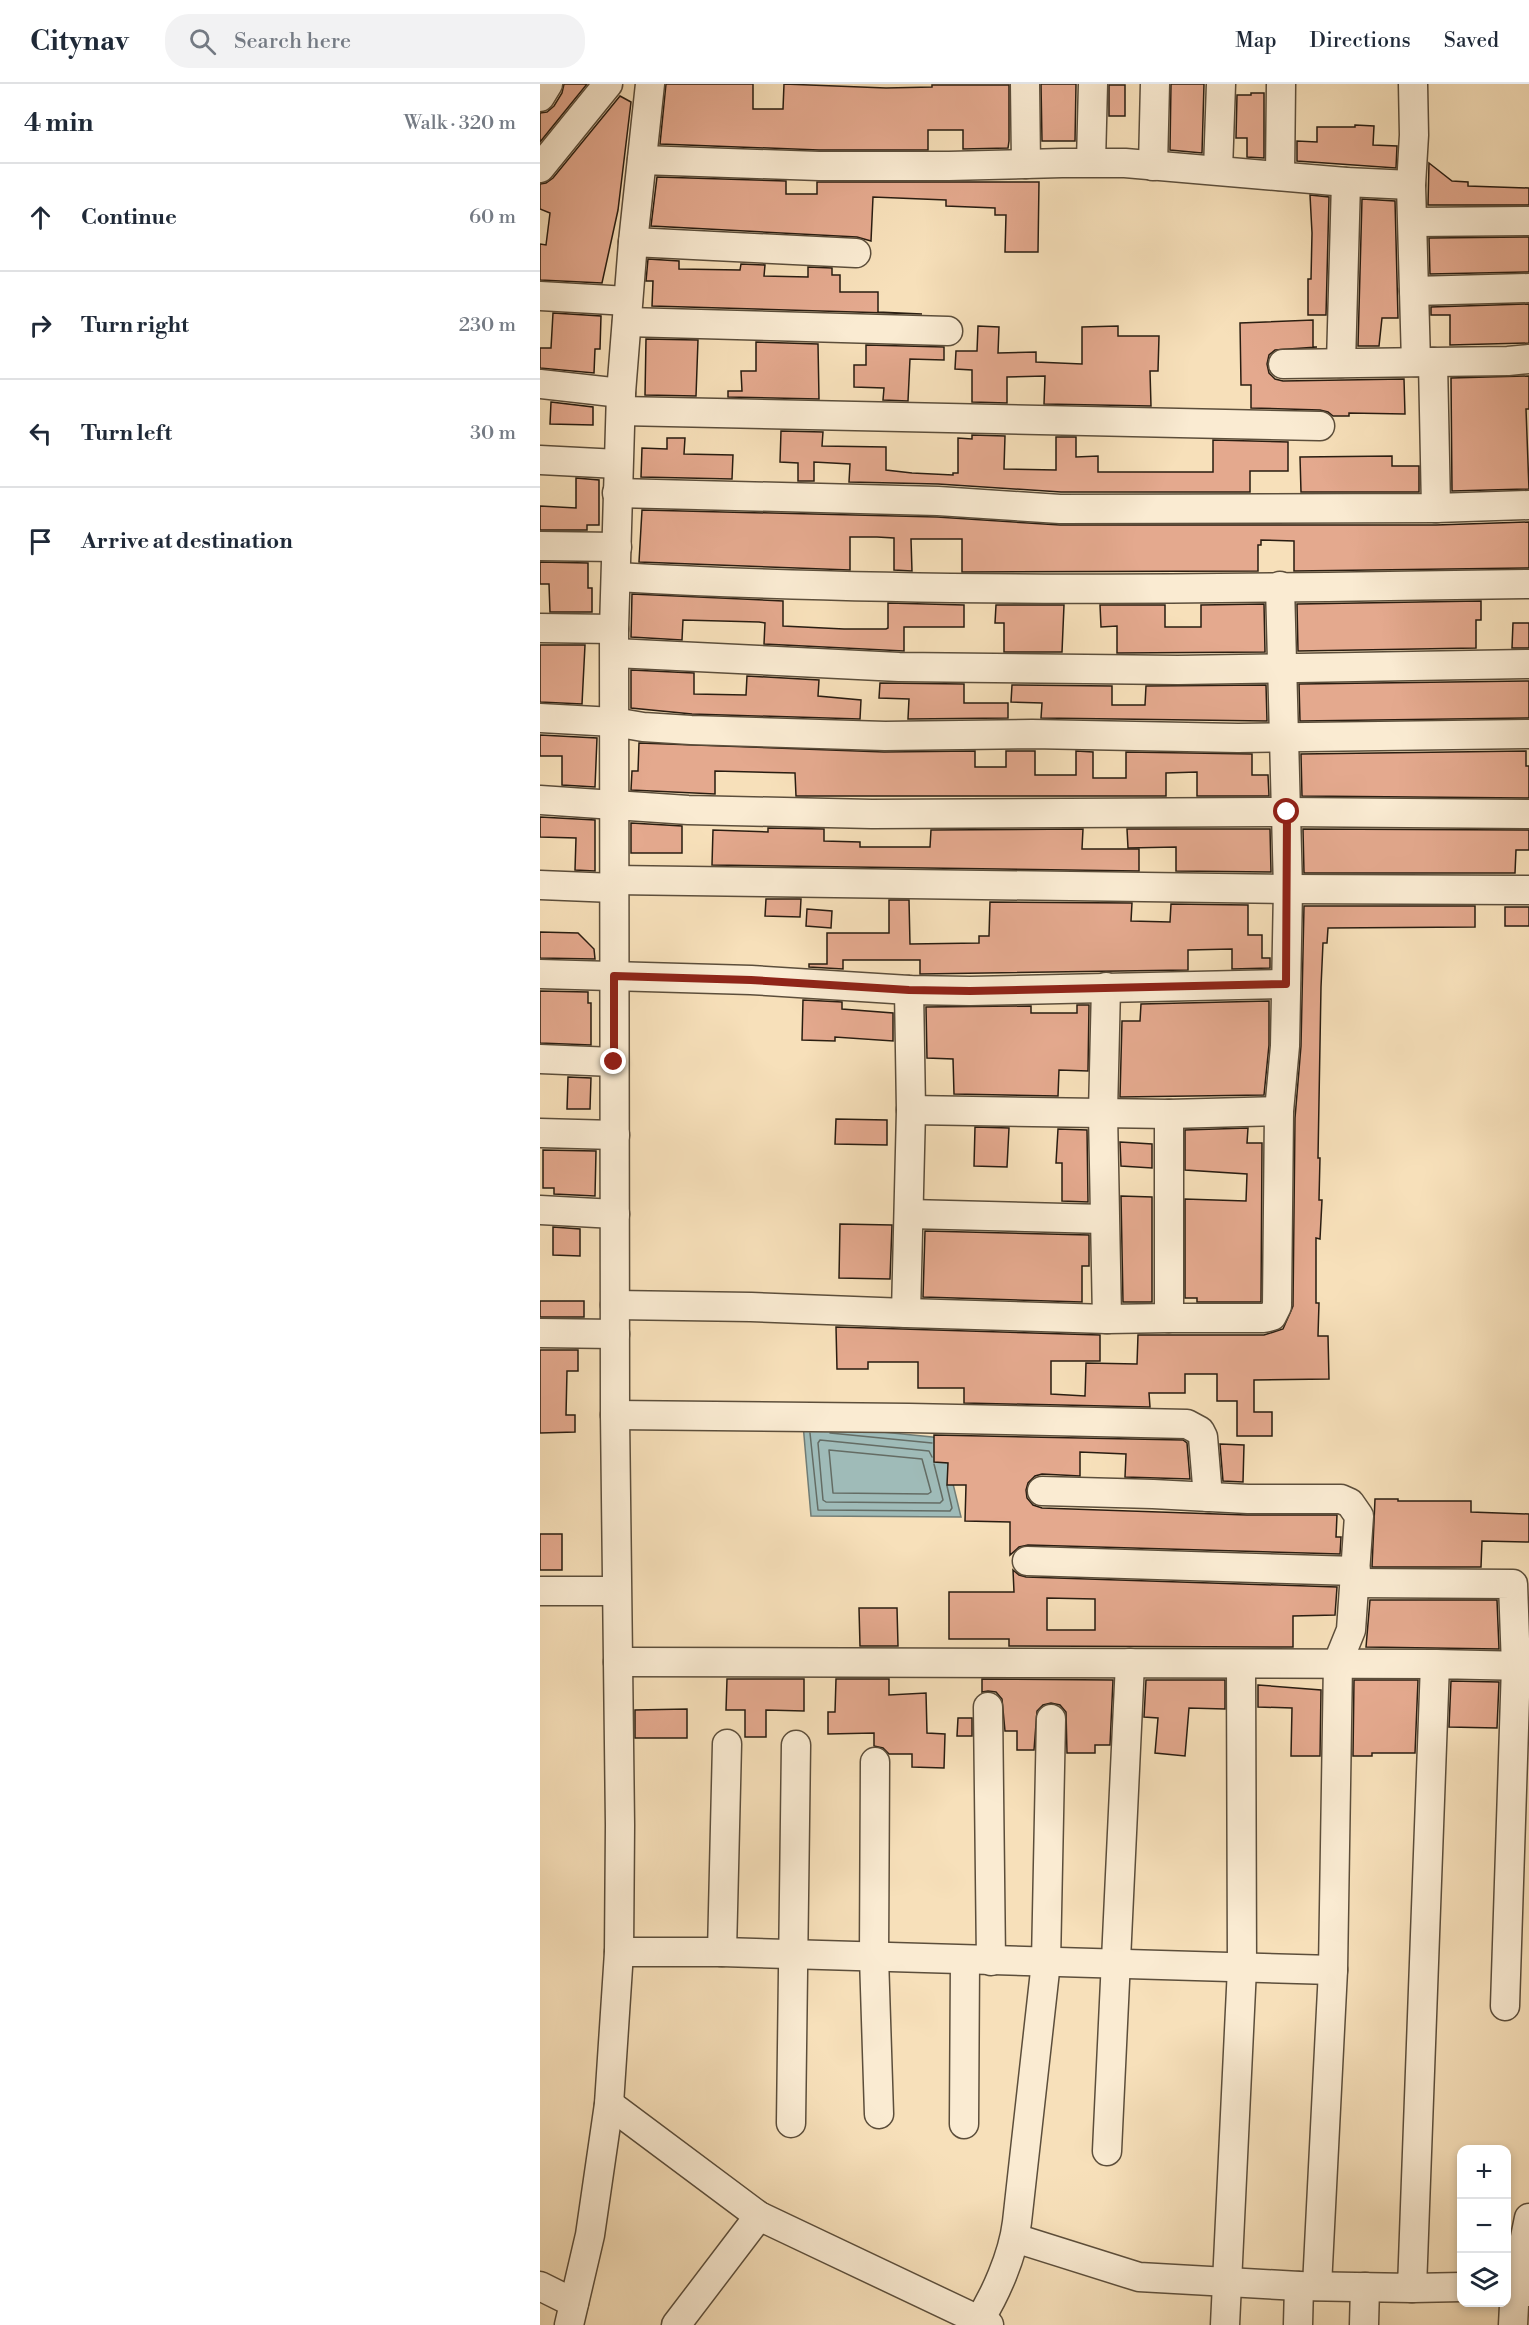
<!DOCTYPE html>
<meta charset="utf-8">
<style>
:root{--surface:#fff;--page:#f2f2f3;--text:#1f2937;--muted:#747a83;--line:#e0e1e3}
body{margin:0;font-family:"Libre Bodoni",serif;background:var(--page);color:var(--text)}
.controls{position:absolute;right:18px;bottom:18px;display:grid;overflow:hidden;border-radius:12px;box-shadow:0 3px 9px #0003}
.controls button{width:54px;height:54px;display:grid;place-items:center;padding:0;border:0;border-bottom:2px solid var(--line);background:var(--surface);color:var(--text);font:30px sans-serif}
.stop{position:absolute;width:18px;height:18px;margin:-14px;border:4px solid #8f2418;border-radius:50%;background:#fff}
.stop.end{background:#8f2418;border-color:#fff;box-shadow:0 2px 6px #0008}
.list{margin:0;padding:0;list-style:none}
h2{display:flex;justify-content:space-between;align-items:center;height:78px;margin:0;padding:0 24px;font-size:26px}
h2 small{font-size:20px;font-weight:400;color:var(--muted)}
.list li{display:grid;grid-template-columns:39px 1fr auto;gap:18px;align-items:center;box-sizing:border-box;height:108px;padding:0 24px;border-top:2px solid var(--line)}
.list b{display:block;font-size:22px;white-space:nowrap}
.list em{font-size:20px;font-style:normal;color:var(--muted)}
.icon{flex:none;width:33px;height:33px;fill:none;stroke:currentColor;stroke-width:2;stroke-linecap:round;stroke-linejoin:round}
.map{position:relative;flex:none;width:989px;height:2241px;overflow:hidden}
header{display:flex;align-items:center;gap:36px;box-sizing:border-box;height:84px;padding:0 30px;background:var(--surface);border-bottom:2px solid var(--line)}
header strong{font-size:28px}
nav{display:flex;gap:33px;margin-inline-start:auto;font-size:21px}
.search{width:420px;height:54px;background:var(--page);display:flex;align-items:center;gap:15px;box-sizing:border-box;padding:0 21px;border-radius:24px;color:var(--muted);font-size:22px}
main{display:flex}
aside{flex:1;background:var(--surface)}
.map>svg:first-child{display:block}
.water{fill:#9fbbb8;stroke:#707c75;stroke-width:1.5}
.lines{fill:none;stroke-linecap:round;stroke-linejoin:round}
.shore{stroke:#646c64;stroke-width:1.5}
.building{fill:#e4a98e;stroke:#291d11;stroke-width:1.5;fill-rule:evenodd}
.minor-casing{stroke:#5c4e3b;stroke-width:31}
.minor{stroke:#faebd2;stroke-width:28}
.route{stroke:#8f2418;stroke-width:8}
</style>
<header>
<strong>Citynav</strong>
<div class="search"><svg class="icon" aria-label="search" viewBox="0 0 24 24"><circle cx="10" cy="10" r="6"/><path d="M15 15l6 6"/></svg>Search here</div>
<nav><a>Map</a><a>Directions</a><a>Saved</a></nav>
</header>
<main>
<aside>
<h2>4 min<small>Walk · 320 m</small></h2>
<ul class="list">
<li><svg class="icon" aria-label="ahead" viewBox="0 0 24 24"><path d="M12 20V5M6 11l6-6 6 6"/></svg><div><b>Continue</b></div><em>60 m</em></li>
<li><svg class="icon" aria-label="right" viewBox="0 0 24 24"><path d="M7 20v-9h11M14 6l5 5-5 5"/></svg><div><b>Turn right</b></div><em>230 m</em></li>
<li><svg class="icon" aria-label="left" viewBox="0 0 24 24"><path d="M17 20v-9H6M10 6l-5 5 5 5"/></svg><div><b>Turn left</b></div><em>30 m</em></li>
<li><svg class="icon" aria-label="arrive" viewBox="0 0 24 24"><path d="M6 21V4h12l-3 4 3 4H6"/></svg><div><b>Arrive at destination</b></div></li>
</ul>
</aside>
<div class="map">
<svg width="989" height="2241" viewBox="0 0 989 2241">
<rect width="100%" height="100%" fill="#f7e0ba"/>
<filter id="stains"><feTurbulence type="fractalNoise" baseFrequency=".00333" numOctaves="4"/><feColorMatrix values="0 0 0 0 .2 0 0 0 0 .09 0 0 0 0 .02 0 0 0 .5 -.17"/></filter>
<radialGradient id="worn" r=".72"><stop offset=".6" stop-color="#630" stop-opacity="0"/><stop offset="1" stop-color="#630" stop-opacity=".3"/></radialGradient>
<!-- water -->
<path class="water" d="M 263,1340 L 402,1354 L 421,1433 L 271,1432 Z"/>
<g class="lines">
<!-- shore -->
<g class="shore">
<path d="M 270,1349 L 278,1426 L 410,1427 L 412,1424 L 407,1402"/>
<path d="M 290,1349 L 392,1359"/>
<path d="M 289,1366 L 382,1375 L 391,1408 L 388,1410 L 293,1409 Z"/>
<path d="M 392,1373 L 389,1367 L 280,1356 L 278,1359 L 283,1416 L 286,1418 L 400,1419 L 403,1416 L 394,1380"/>
</g>
</g>
<!-- building -->
<g class="building">
<path d="M 24,0 L 47,0 L 0,58 L 0,29 L 7,28 L 14,22 L 22,9 Z"/>
<path d="M 126,0 L 213,0 L 213,25 L 243,25 L 244,0 L 346,4 L 392,3 L 392,1 L 469,1 L 469,57 L 468,64 L 423,65 L 423,46 L 388,46 L 388,66 L 279,66 L 120,60 Z"/>
<path d="M 501,0 L 536,0 L 535,57 L 502,57 Z"/>
<path d="M 631,0 L 664,0 L 662,69 L 630,66 Z"/>
<rect x="569" y="1" width="16" height="31"/>
<path d="M 711,9 L 724,9 L 724,74 L 707,73 L 707,54 L 696,54 L 697,11 L 711,11 Z"/>
<path d="M 80,12 L 91,18 L 78,126 L 62,199 L 0,196 L 0,160 L 6,161 L 10,129 L 0,125 L 0,100 L 6,99 L 13,94 Z"/>
<path d="M 815,41 L 834,42 L 833,61 L 857,62 L 856,84 L 757,77 L 757,57 L 777,58 L 777,43 L 815,43 Z"/>
<path d="M 889,79 L 912,97 L 928,98 L 928,102 L 989,104 L 989,121 L 888,121 Z"/>
<path d="M 117,93 L 246,97 L 246,110 L 277,110 L 277,98 L 499,98 L 498,168 L 465,168 L 466,131 L 455,131 L 455,124 L 406,122 L 406,116 L 333,113 L 331,157 L 317,153 L 111,142 Z"/>
<path d="M 770,111 L 789,113 L 786,231 L 768,231 L 768,195 L 771,195 L 772,149 Z"/>
<path d="M 822,115 L 855,117 L 858,234 L 842,234 L 839,262 L 818,262 Z"/>
<path d="M 989,153 L 989,188 L 890,190 L 889,154 Z"/>
<path d="M 108,175 L 139,177 L 139,185 L 200,186 L 201,180 L 225,181 L 224,192 L 268,193 L 268,183 L 292,184 L 292,191 L 300,191 L 300,208 L 338,208 L 338,228 L 382,230 L 112,222 L 113,197 L 106,197 Z"/>
<path d="M 989,220 L 989,259 L 910,261 L 910,231 L 891,231 L 891,223 Z"/>
<path d="M 13,229 L 61,232 L 60,265 L 55,265 L 54,289 L 0,284 L 0,264 L 11,264 Z"/>
<path d="M 773,236 L 773,263 L 777,263 L 735,266 L 729,271 L 727,280 L 729,289 L 735,295 L 743,297 L 864,295 L 865,330 L 809,329 L 809,332 L 793,332 L 788,328 L 780,326 L 711,324 L 711,301 L 701,301 L 700,239 Z"/>
<path d="M 438,242 L 459,243 L 458,269 L 496,268 L 496,278 L 542,280 L 542,243 L 578,242 L 578,252 L 619,252 L 618,287 L 610,287 L 611,322 L 504,320 L 505,292 L 467,293 L 467,319 L 432,318 L 432,286 L 415,285 L 416,267 L 437,267 Z"/>
<path d="M 106,255 L 158,256 L 156,312 L 105,311 Z"/>
<path d="M 216,258 L 278,260 L 279,315 L 188,313 L 188,307 L 202,307 L 201,287 L 216,287 Z"/>
<path d="M 326,261 L 404,263 L 404,276 L 370,275 L 368,317 L 343,316 L 344,304 L 314,303 L 314,281 L 326,281 Z"/>
<path d="M 989,292 L 989,325 L 986,325 L 989,405 L 912,407 L 911,294 Z"/>
<path d="M 11,318 L 53,323 L 53,341 L 10,340 Z"/>
<path d="M 241,347 L 283,348 L 282,362 L 346,363 L 346,386 L 372,389 L 413,391 L 413,389 L 418,389 L 418,354 L 432,355 L 432,351 L 465,352 L 464,385 L 516,386 L 516,353 L 536,353 L 536,373 L 558,372 L 558,388 L 673,388 L 673,356 L 748,358 L 748,387 L 710,387 L 710,408 L 521,408 L 398,400 L 309,398 L 310,380 L 274,378 L 274,397 L 258,397 L 258,379 L 240,378 Z"/>
<path d="M 127,354 L 145,354 L 144,370 L 193,371 L 192,395 L 101,393 L 102,364 L 127,365 Z"/>
<path d="M 852,372 L 852,382 L 879,382 L 879,408 L 761,408 L 760,373 Z"/>
<path d="M 36,394 L 59,396 L 59,441 L 47,441 L 47,446 L 0,446 L 0,422 L 36,424 Z"/>
<path d="M 102,426 L 397,433 L 520,441 L 896,441 L 989,438 L 989,484 L 754,487 L 754,457 L 721,456 L 721,461 L 718,461 L 718,487 L 422,488 L 422,455 L 371,455 L 372,487 L 354,486 L 354,454 L 337,453 L 310,453 L 310,486 L 99,478 Z"/>
<path d="M 0,478 L 48,479 L 48,504 L 52,504 L 52,528 L 10,528 L 9,500 L 0,500 Z"/>
<path d="M 92,510 L 243,517 L 243,542 L 304,545 L 346,545 L 348,544 L 348,519 L 424,521 L 424,543 L 364,543 L 364,567 L 224,560 L 225,539 L 219,538 L 143,536 L 142,556 L 91,553 Z"/>
<path d="M 941,517 L 941,536 L 936,536 L 936,564 L 758,567 L 757,520 Z"/>
<path d="M 724,520 L 725,568 L 577,569 L 577,542 L 561,543 L 560,521 L 625,521 L 625,543 L 661,543 L 661,521 Z"/>
<path d="M 456,521 L 524,521 L 522,568 L 464,568 L 464,539 L 455,539 Z"/>
<path d="M 973,539 L 989,539 L 989,564 L 972,564 Z"/>
<path d="M 0,561 L 45,561 L 42,620 L 0,618 Z"/>
<path d="M 91,586 L 154,589 L 154,610 L 206,611 L 207,592 L 279,596 L 278,612 L 321,616 L 320,635 L 152,630 L 91,624 Z"/>
<path d="M 989,597 L 989,634 L 760,637 L 759,600 Z"/>
<path d="M 340,599 L 424,600 L 424,619 L 468,619 L 468,634 L 368,635 L 369,615 L 339,614 Z"/>
<path d="M 472,601 L 572,602 L 572,621 L 605,621 L 606,602 L 726,601 L 727,637 L 501,634 L 502,619 L 471,618 Z"/>
<path d="M 0,651 L 57,654 L 55,703 L 22,701 L 22,672 L 0,672 Z"/>
<path d="M 99,659 L 344,668 L 435,667 L 435,683 L 466,683 L 466,667 L 495,667 L 495,691 L 536,691 L 536,667 L 553,668 L 553,694 L 586,694 L 586,668 L 712,670 L 712,691 L 728,691 L 729,712 L 657,712 L 657,688 L 626,689 L 626,712 L 256,712 L 255,689 L 175,687 L 175,710 L 91,706 L 92,687 L 98,687 Z"/>
<path d="M 986,667 L 986,682 L 989,682 L 989,714 L 762,712 L 761,670 Z"/>
<path d="M 0,733 L 55,736 L 55,787 L 35,786 L 36,754 L 0,753 Z"/>
<path d="M 91,739 L 142,742 L 142,769 L 91,769 Z"/>
<path d="M 228,744 L 284,745 L 284,757 L 320,758 L 320,763 L 390,763 L 391,746 L 543,745 L 542,765 L 599,765 L 599,787 L 172,781 L 173,746 L 228,748 Z"/>
<path d="M 587,745 L 730,745 L 731,788 L 636,787 L 636,763 L 588,764 Z"/>
<path d="M 763,745 L 989,746 L 989,766 L 976,766 L 975,789 L 764,789 Z"/>
<path d="M 226,815 L 261,815 L 260,833 L 225,832 Z"/>
<path d="M 349,816 L 369,816 L 370,860 L 439,859 L 439,852 L 449,852 L 450,818 L 592,819 L 591,837 L 630,838 L 631,820 L 708,821 L 708,851 L 722,851 L 722,874 L 730,874 L 730,884 L 692,885 L 692,865 L 648,866 L 648,886 L 380,890 L 380,876 L 303,876 L 303,885 L 269,883 L 269,880 L 287,880 L 287,849 L 349,849 Z"/>
<path d="M 764,822 L 935,822 L 935,843 L 788,844 L 787,859 L 783,859 L 781,903 L 778,1074 L 780,1074 L 779,1116 L 782,1116 L 780,1155 L 776,1154 L 776,1219 L 779,1219 L 778,1252 L 788,1252 L 789,1295 L 714,1296 L 714,1328 L 732,1328 L 732,1352 L 697,1352 L 697,1317 L 677,1317 L 677,1290 L 645,1290 L 645,1309 L 609,1309 L 610,1323 L 424,1319 L 424,1304 L 378,1304 L 378,1278 L 328,1278 L 328,1285 L 297,1285 L 296,1243 L 560,1251 L 560,1277 L 511,1277 L 511,1310 L 545,1312 L 546,1279 L 597,1280 L 598,1251 L 724,1251 L 743,1245 L 753,1222 L 755,1034 L 761,962 Z"/>
<rect x="965" y="823" width="24" height="19"/>
<path d="M 267,825 L 292,827 L 291,844 L 266,842 Z"/>
<path d="M 0,848 L 38,849 L 54,865 L 55,875 L 0,874 Z"/>
<path d="M 0,907 L 48,908 L 48,919 L 51,919 L 51,961 L 0,959 Z"/>
<path d="M 263,916 L 302,918 L 302,925 L 353,929 L 353,957 L 295,953 L 295,957 L 262,956 Z"/>
<path d="M 729,917 L 729,961 L 724,1011 L 580,1013 L 582,937 L 600,937 L 601,920 Z"/>
<path d="M 537,921 L 549,921 L 548,987 L 519,986 L 518,1012 L 414,1010 L 413,975 L 387,974 L 386,923 L 491,922 L 491,929 L 537,929 Z"/>
<path d="M 28,993 L 51,994 L 50,1025 L 27,1025 Z"/>
<path d="M 296,1035 L 347,1036 L 347,1061 L 295,1060 Z"/>
<path d="M 435,1043 L 469,1044 L 467,1083 L 434,1082 Z"/>
<path d="M 708,1044 L 707,1059 L 722,1059 L 721,1218 L 657,1218 L 657,1214 L 645,1214 L 645,1115 L 706,1117 L 707,1090 L 645,1086 L 645,1046 Z"/>
<path d="M 518,1045 L 547,1046 L 548,1118 L 522,1117 L 522,1079 L 516,1079 Z"/>
<path d="M 580,1058 L 612,1060 L 612,1084 L 581,1082 Z"/>
<path d="M 3,1066 L 56,1067 L 55,1112 L 14,1110 L 14,1104 L 3,1104 Z"/>
<path d="M 581,1112 L 612,1113 L 612,1218 L 583,1218 Z"/>
<path d="M 300,1140 L 352,1141 L 350,1195 L 299,1194 Z"/>
<path d="M 13,1143 L 40,1145 L 40,1172 L 13,1171 Z"/>
<path d="M 385,1147 L 549,1151 L 549,1182 L 542,1182 L 542,1218 L 383,1213 Z"/>
<rect x="0" y="1217" width="44" height="16"/>
<path d="M 0,1266 L 38,1266 L 38,1287 L 27,1287 L 26,1331 L 35,1331 L 35,1348 L 0,1349 Z"/>
<path d="M 394,1351 L 643,1356 L 647,1359 L 650,1395 L 585,1393 L 586,1370 L 540,1368 L 540,1392 L 502,1390 L 495,1392 L 488,1399 L 486,1406 L 487,1414 L 493,1421 L 502,1424 L 707,1431 L 797,1431 L 796,1453 L 801,1453 L 800,1470 L 488,1461 L 479,1463 L 470,1471 L 470,1438 L 425,1437 L 426,1401 L 407,1401 L 408,1379 L 394,1378 Z"/>
<path d="M 680,1360 L 704,1361 L 703,1398 L 683,1397 Z"/>
<path d="M 835,1415 L 858,1415 L 858,1417 L 931,1417 L 931,1428 L 989,1430 L 989,1458 L 942,1457 L 941,1483 L 832,1483 Z"/>
<rect x="0" y="1450" width="22" height="36"/>
<path d="M 473,1486 L 479,1491 L 486,1493 L 797,1503 L 795,1531 L 753,1532 L 753,1563 L 469,1562 L 469,1555 L 409,1555 L 409,1508 L 474,1508 ZM 507,1514 L 555,1515 L 555,1546 L 507,1546 Z"/>
<path d="M 830,1516 L 957,1516 L 959,1565 L 826,1563 Z"/>
<path d="M 319,1524 L 357,1524 L 358,1562 L 320,1562 Z"/>
<path d="M 187,1595 L 264,1595 L 264,1627 L 226,1626 L 226,1653 L 205,1653 L 205,1626 L 186,1626 Z"/>
<path d="M 296,1595 L 349,1595 L 349,1611 L 386,1609 L 387,1649 L 405,1650 L 404,1684 L 372,1683 L 372,1670 L 349,1670 L 343,1664 L 334,1662 L 334,1649 L 288,1650 L 288,1628 L 295,1628 Z"/>
<path d="M 442,1595 L 573,1596 L 570,1661 L 555,1661 L 555,1669 L 527,1669 L 526,1628 L 520,1621 L 511,1619 L 503,1621 L 497,1627 L 494,1666 L 477,1666 L 477,1647 L 465,1647 L 462,1615 L 456,1608 L 448,1607 L 442,1608 Z"/>
<path d="M 606,1596 L 685,1596 L 685,1625 L 649,1624 L 645,1672 L 615,1669 L 618,1634 L 604,1633 Z"/>
<path d="M 814,1596 L 878,1596 L 875,1669 L 832,1669 L 832,1672 L 813,1672 Z"/>
<path d="M 911,1597 L 959,1598 L 957,1644 L 909,1643 Z"/>
<path d="M 718,1601 L 781,1606 L 780,1672 L 751,1672 L 752,1624 L 718,1623 Z"/>
<path d="M 147,1625 L 147,1654 L 95,1654 L 95,1626 Z"/>
<path d="M 418,1634 L 432,1634 L 432,1652 L 417,1652 Z"/>
</g>
<g class="lines">
<defs>
<g id="minor">
<path d="M 485,0 L 486,80"/>
<path d="M 873,0 L 874,51 L 871,101 L 876,278"/>
<path d="M 0,13 L 8,0"/>
<path d="M 102,76 L 279,82 L 409,82 L 522,79 L 585,79 L 806,98 L 871,101"/>
<path d="M 551,78 L 553,0"/>
<path d="M 613,82 L 615,0"/>
<path d="M 0,84 L 68,0"/>
<path d="M 678,86 L 681,0"/>
<path d="M 740,92 L 741,0"/>
<path d="M 873,138 L 989,137"/>
<path d="M 93,158 L 316,169"/>
<path d="M 874,207 L 989,204"/>
<path d="M 0,212 L 88,217"/>
<path d="M 87,238 L 408,247"/>
<path d="M 893,278 L 896,424"/>
<path d="M 801,279 L 806,98"/>
<path d="M 743,280 L 968,277 L 989,275"/>
<path d="M 0,300 L 81,309"/>
<path d="M 81,327 L 780,342"/>
<path d="M 0,376 L 78,380"/>
<path d="M 77,409 L 398,417 L 520,425 L 896,424 L 989,421"/>
<path d="M 0,462 L 77,463"/>
<path d="M 77,493 C 380,510 685,505 989,500"/>
<path d="M 0,544 L 74,545"/>
<path d="M 75,569 L 359,583 L 638,586 L 989,580"/>
<path d="M 0,634 L 74,638 L 103,643 L 151,646 L 345,652 L 492,650 L 698,654 L 989,650"/>
<path d="M 0,716 L 148,726 L 332,730 L 747,728 L 989,730"/>
<path d="M 74,796 L 748,805 L 989,806"/>
<path d="M 0,801 L 74,804"/>
<path d="M 0,890 L 211,896 L 369,906 L 430,907 L 746,900"/>
<path d="M 566,903 L 563,1029 L 567,1235"/>
<path d="M 0,975 L 74,978"/>
<path d="M 371,1026 L 629,1030 L 739,1027"/>
<path d="M 0,1049 L 75,1051"/>
<path d="M 0,1126 L 75,1130"/>
<path d="M 369,1130 L 564,1135"/>
<path d="M 75,1221 L 211,1223 L 366,1229 L 371,1026 L 369,906"/>
<path d="M 366,1229 L 567,1235 L 629,1234 L 629,1030"/>
<path d="M 629,1234 L 724,1234 L 732,1232 L 737,1222 L 739,1027 L 745,962 L 748,805 L 740,502"/>
<path d="M 0,1249 L 75,1250"/>
<path d="M 75,1331 L 369,1334 L 647,1340 L 660,1347 L 663,1353 L 668,1413"/>
<path d="M 502,1407 L 613,1410 L 708,1415 L 801,1415 L 810,1419 L 819,1432 L 811,1546 L 798,1578 L 793,1886 L 777,2202"/>
<path d="M 487,1477 L 816,1487"/>
<path d="M 815,1499 L 973,1500 L 976,1582 L 965,1922"/>
<path d="M 0,1507 L 76,1507"/>
<path d="M 78,1578 L 895,1580"/>
<path d="M 448,1623 L 451,1877"/>
<path d="M 335,1678 L 334,1873 L 339,2030"/>
<path d="M 79,1868 L 182,1868 L 793,1886"/>
<path d="M 182,1868 L 187,1660"/>
<path d="M 69,2020 L 219,2132 L 449,2241"/>
<path d="M 251,2039 L 256,1661"/>
<path d="M 424,2040 L 425,1876"/>
<path d="M 567,2067 L 590,1579"/>
<path d="M 475,2154 L 599,2193 L 759,2202 L 872,2204 L 895,1580 L 989,1582"/>
<path d="M 0,2202 L 34,2219"/>
<path d="M 966,2202 L 975,2202 L 989,2134"/>
<path d="M 872,2204 L 922,2203"/>
<path d="M 29,2241 L 50,2151 L 69,2020 L 79,1868 L 80,1741 L 75,1331 L 74,545 L 81,309 L 93,158 L 110,0"/>
<path d="M 136,2241 L 219,2132"/>
<path d="M 436,2241 C 455,2213 473,2171 477,2138 L 506,1878 L 511,1635"/>
<path d="M 685,2241 L 702,1884 L 701,1580"/>
<path d="M 758,2241 L 759,2202"/>
<path d="M 824,2241 L 825,2203"/>
<path d="M 973,2241 L 975,2202 L 989,2208"/>
</g>
</defs>
<!-- minor casing -->
<use href="#minor" class="minor-casing"/>
<!-- minor -->
<use href="#minor" class="minor"/>
</g>
<g class="lines">
<!-- route -->
<path class="route" d="M 74,978 L 74,892 L 211,896 L 369,906 L 430,907 L 746,900 L 747,728"/>
</g>
<rect width="100%" height="100%" filter="url(#stains)"/>
<rect width="100%" height="100%" fill="url(#worn)"/>
</svg>
<div class="controls">
<button>+</button>
<button>−</button>
<button><svg class="icon" aria-label="layers" viewBox="0 0 24 24"><path d="M12 4l9 5-9 5-9-5zM3 14l9 5 9-5"/></svg></button>
</div>
<div class="stop" style="left:747px;top:728px"></div>
<div class="stop end" style="left:74px;top:978px"></div>
</div>
</main>
